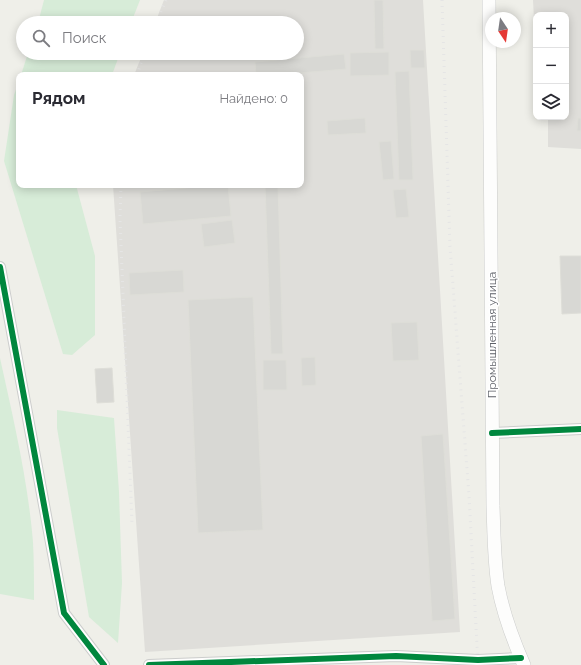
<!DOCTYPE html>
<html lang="ru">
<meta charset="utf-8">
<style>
:root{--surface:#fff;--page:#f2f2f3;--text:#2b2b33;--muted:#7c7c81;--line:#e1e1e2}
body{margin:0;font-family:Raleway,sans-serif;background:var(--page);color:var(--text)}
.controls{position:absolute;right:12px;top:12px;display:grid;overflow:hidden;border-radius:8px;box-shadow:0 2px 10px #0003}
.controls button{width:36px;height:36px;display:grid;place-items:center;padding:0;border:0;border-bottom:1px solid var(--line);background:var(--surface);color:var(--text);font:20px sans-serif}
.compass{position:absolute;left:485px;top:12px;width:36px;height:36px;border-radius:50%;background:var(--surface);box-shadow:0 2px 10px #0003;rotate:167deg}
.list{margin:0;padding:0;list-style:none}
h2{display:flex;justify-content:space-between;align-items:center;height:52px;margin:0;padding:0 16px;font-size:17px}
h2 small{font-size:13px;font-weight:400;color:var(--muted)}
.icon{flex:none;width:22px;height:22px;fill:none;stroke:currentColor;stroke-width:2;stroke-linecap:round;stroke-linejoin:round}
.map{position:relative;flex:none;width:581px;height:665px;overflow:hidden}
.search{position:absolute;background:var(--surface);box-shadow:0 2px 10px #0003;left:16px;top:16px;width:288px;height:44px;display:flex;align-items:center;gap:10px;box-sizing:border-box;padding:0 14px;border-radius:22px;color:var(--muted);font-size:15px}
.panel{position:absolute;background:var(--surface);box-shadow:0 2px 10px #0003;left:16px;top:72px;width:288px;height:116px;border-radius:8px}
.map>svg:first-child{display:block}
.industrial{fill:#dfdeda}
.green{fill:#d7ecd8}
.building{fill:#d8d8d4;stroke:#deded8}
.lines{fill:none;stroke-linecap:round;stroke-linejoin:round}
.street-casing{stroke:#cccdcc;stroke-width:12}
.secondary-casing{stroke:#cbcccb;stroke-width:14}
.street{stroke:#fdfdfc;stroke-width:10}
.secondary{stroke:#fdfdfc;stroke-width:13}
.rail{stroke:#e5e5e5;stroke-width:3;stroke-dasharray:1 5;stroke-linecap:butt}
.cycleway-casing{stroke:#fff;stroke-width:8}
.cycleway{stroke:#00873e;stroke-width:6}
.labels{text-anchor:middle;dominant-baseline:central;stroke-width:3;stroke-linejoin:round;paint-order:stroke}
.street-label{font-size:12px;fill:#5e6168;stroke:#fff}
</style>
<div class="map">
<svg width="581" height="665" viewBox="0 0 581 665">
<rect width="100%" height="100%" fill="#efefe9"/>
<!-- industrial -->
<g class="industrial">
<path d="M 164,0 L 423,0 L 460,632 L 145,652 L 113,185 L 301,185 L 301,75 L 134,75 L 143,53 L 297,53 L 297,23 L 155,23 Z"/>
<path d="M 533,0 L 581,0 L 581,149 L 548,147 L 548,117 L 566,117 L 566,15 L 536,15 L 536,20 L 534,20 Z"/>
</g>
<!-- green -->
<g class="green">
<path d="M 44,0 L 140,0 L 131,23 L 38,23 Z"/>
<path d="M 28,53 L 120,53 L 112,75 L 21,75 Z"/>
<path d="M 19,81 L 19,185 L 76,185 L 95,256 L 95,335 L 72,355 L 63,354 L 4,161 L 14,95 Z"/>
<path d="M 0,358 C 13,417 28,481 33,542 C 34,561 34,580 34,600 L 0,594 Z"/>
<path d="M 57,410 L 114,418 L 119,492 L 122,583 L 118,643 L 89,617 L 57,428 Z"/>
</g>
<!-- building -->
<g class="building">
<path d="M 374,0 L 383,0 L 384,49 L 375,49 Z"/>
<path d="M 410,50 L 424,50 L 425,68 L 411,68 Z"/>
<path d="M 389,52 L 389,75 L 350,76 L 350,53 Z"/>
<path d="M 344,54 L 346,69 L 276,75 L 256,75 L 255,62 Z"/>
<path d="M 409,71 L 413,180 L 399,180 L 395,72 Z"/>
<path d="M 365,118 L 366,133 L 328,135 L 327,121 Z"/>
<path d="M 578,118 L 581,118 L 581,131 L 577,131 Z"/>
<path d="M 391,141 L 394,179 L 383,180 L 379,142 Z"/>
<path d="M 221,185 L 228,185 L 231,216 L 143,224 L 140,192 Z"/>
<path d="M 265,185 L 278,185 L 283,354 L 271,354 Z"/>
<path d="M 406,189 L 409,217 L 396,218 L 393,190 Z"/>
<path d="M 232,220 L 235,243 L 204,247 L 201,224 Z"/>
<path d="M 560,256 L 581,256 L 581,313 L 562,314 Z"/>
<path d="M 183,270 L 184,292 L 130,295 L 129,273 Z"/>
<path d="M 253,297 L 263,530 L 198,533 L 188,300 Z"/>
<path d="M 417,322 L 419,360 L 393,361 L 391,323 Z"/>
<path d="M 315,357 L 316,385 L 302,386 L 301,358 Z"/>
<path d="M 263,360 L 286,360 L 287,390 L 263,390 Z"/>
<path d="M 112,368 L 114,402 L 97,403 L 95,369 Z"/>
<path d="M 443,434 L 455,619 L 432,621 L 421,436 Z"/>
</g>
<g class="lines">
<defs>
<g id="street">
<path d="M 0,267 L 64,613 L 104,665"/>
<path d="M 492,433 L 581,429"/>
<path d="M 149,665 L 396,656 L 478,660 L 521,658"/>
</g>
<path id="secondary" d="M 489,0 L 493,506 C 494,533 494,559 498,586 C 503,613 513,640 524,665"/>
</defs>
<!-- street casing -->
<use href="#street" class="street-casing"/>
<!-- secondary casing -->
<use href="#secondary" class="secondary-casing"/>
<!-- street -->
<use href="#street" class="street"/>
<!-- secondary -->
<use href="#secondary" class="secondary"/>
<!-- rail -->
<g class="rail">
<path d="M 442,0 L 450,247 L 469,495 L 478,665"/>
<path d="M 156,23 L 166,0"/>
<path d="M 137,75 L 144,53"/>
<path d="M 121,185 L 120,219 L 132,524"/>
</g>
<defs>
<g id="cycleway">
<path d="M 0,267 L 64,613 L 104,665"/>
<path d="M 492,433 L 581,429"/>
<path d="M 149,665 L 396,656 L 478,660 L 521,658"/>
</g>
</defs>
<!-- cycleway casing -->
<use href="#cycleway" class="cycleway-casing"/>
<!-- cycleway -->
<use href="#cycleway" class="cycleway"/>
</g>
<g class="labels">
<!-- street labels -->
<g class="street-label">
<text transform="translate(492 335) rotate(-90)">Промышленная улица</text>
</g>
</g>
</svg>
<div class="controls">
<button>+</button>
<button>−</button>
<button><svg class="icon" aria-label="layers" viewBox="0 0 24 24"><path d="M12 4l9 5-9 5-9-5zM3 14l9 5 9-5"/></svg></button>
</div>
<svg class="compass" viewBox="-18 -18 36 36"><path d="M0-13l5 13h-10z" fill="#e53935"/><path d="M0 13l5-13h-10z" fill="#7c7c81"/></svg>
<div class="search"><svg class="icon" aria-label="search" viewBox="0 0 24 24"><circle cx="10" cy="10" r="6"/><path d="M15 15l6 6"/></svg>Поиск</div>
<section class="panel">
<h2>Рядом<small>Найдено: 0</small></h2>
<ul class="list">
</ul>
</section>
</div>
